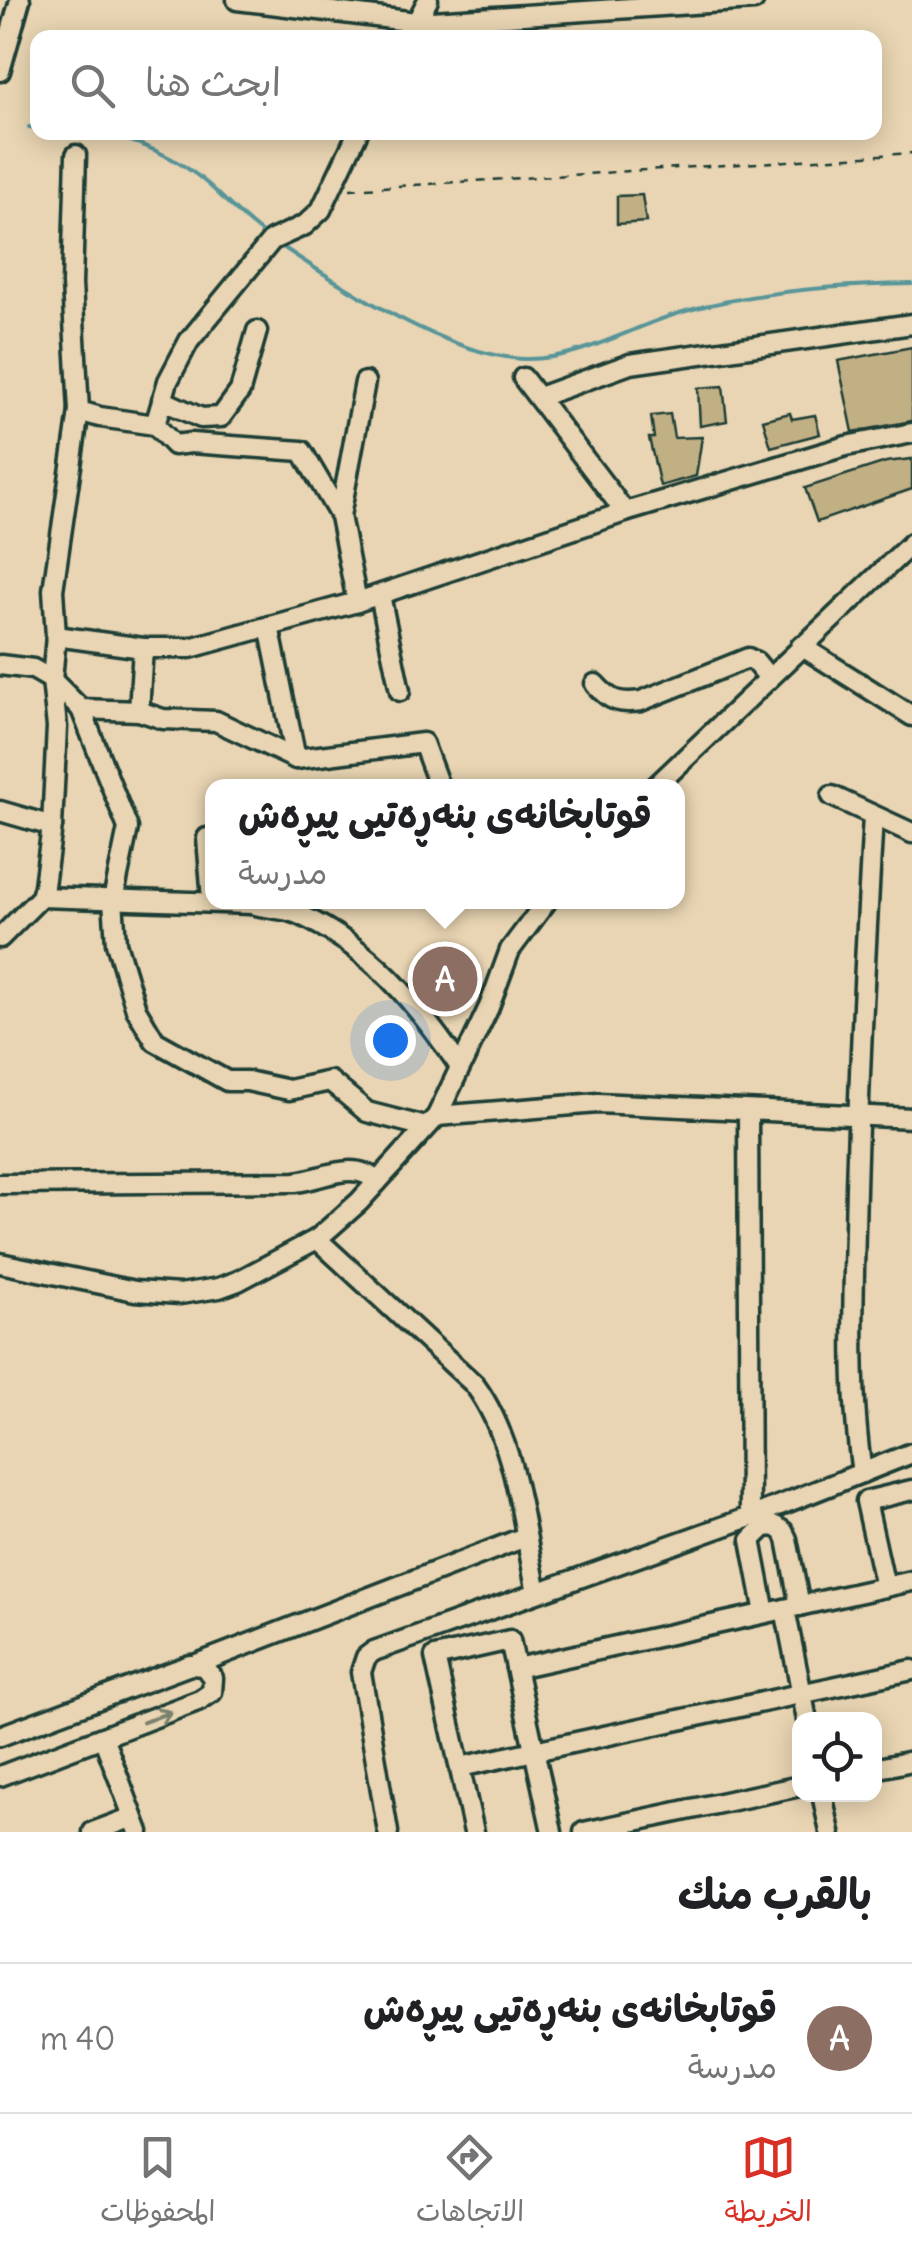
<!DOCTYPE html>
<html lang="ar">
<meta charset="utf-8">
<style>
:root{--surface:#fff;--page:#f2f2f2;--text:#202124;--muted:#757577;--line:#e0e0e0;--accent:#d93025}
body{margin:0;font-family:Delius,"Playpen Sans Arabic",sans-serif;background:var(--page);color:var(--text);direction:rtl}
.controls{position:absolute;right:30px;bottom:30px;display:grid;overflow:hidden;border-radius:20px;box-shadow:0 5px 25px #0003}
.controls button{width:90px;height:90px;display:grid;place-items:center;padding:0;border:0;border-bottom:2px solid var(--line);background:var(--surface);color:var(--text);font:50px sans-serif}
.you{position:absolute;left:390px;top:1040px;width:35px;height:35px;margin:-25px;border:8px solid #fff;border-radius:50%;background:#1a73e8;box-shadow:0 0 0 15px #1a73e833}
.badge{display:grid;place-items:center;width:65px;height:65px;border-radius:50%;background:var(--accent);color:#fff;font-size:32px;font-weight:700}
.pin{position:absolute;translate:-50% -50%;border:5px solid #fff;box-shadow:0 2px 10px #0006}
.popup{position:absolute;left:205px;top:779px;width:480px;height:130px;box-sizing:border-box;display:grid;place-content:center;border-radius:20px;background:var(--surface);filter:drop-shadow(0 2px 8px #0005);font-size:32px;white-space:nowrap;color:var(--muted)}
.popup b{font-size:38px;color:var(--text)}
.popup::after{content:'';position:absolute;left:50%;top:100%;margin-left:-20px;border:20px solid transparent;border-top-color:var(--surface)}
.list{margin:0;padding:0;list-style:none}
h2{display:flex;justify-content:space-between;align-items:center;height:130px;margin:0;padding:0 40px;font-size:42px}
h2 small{font-size:32px;font-weight:400;color:var(--muted)}
.list li{display:grid;grid-template-columns:65px 1fr auto;gap:30px;align-items:center;box-sizing:border-box;height:150px;padding:0 40px;border-top:2px solid var(--line)}
.list b{display:block;font-size:38px;white-space:nowrap}
.list p{margin:0;font-size:32px;white-space:nowrap;color:var(--muted)}
.list em{font-size:32px;font-style:normal;color:var(--muted)}
.icon{flex:none;width:55px;height:55px;fill:none;stroke:currentColor;stroke-width:2;stroke-linecap:round;stroke-linejoin:round}
.map{position:relative;flex:none;width:912px;height:1832px;overflow:hidden;direction:ltr}
.search{position:absolute;background:var(--surface);box-shadow:0 5px 25px #0003;left:30px;right:30px;top:30px;height:110px;display:flex;align-items:center;gap:25px;box-sizing:border-box;padding:0 35px;border-radius:20px;color:var(--muted);font-size:38px}
.sheet{height:280px;background:var(--surface)}
nav{display:flex;justify-content:space-around;align-items:center;box-sizing:border-box;height:140px;border-top:2px solid var(--line);background:var(--surface);font-size:28px;color:var(--muted)}
nav a{display:grid;justify-items:center;gap:5px}
nav .on{color:var(--accent)}
.map>svg:first-child{display:block}
.lines{fill:none;stroke-linecap:round;stroke-linejoin:round}
.stream{stroke:#599599;stroke-width:4}
.building{fill:#c2b085;stroke:#1f3d34;stroke-width:2.5}
.minor-casing{stroke:#1f3d34;stroke-width:25}
.path{stroke:#1f3d34;stroke-width:2.5;stroke-dasharray:8 8;stroke-linecap:butt}
.minor{stroke:#e9d5b3;stroke-width:18}
.oneway{stroke:#7a816d}
</style>
<div class="map">
<svg width="912" height="1832" viewBox="0 0 912 1832">
<rect width="100%" height="100%" fill="#e9d5b3"/>
<filter id="ink" filterUnits="userSpaceOnUse"><feTurbulence type="fractalNoise" baseFrequency=".01" numOctaves="2"/><feDisplacementMap in="SourceGraphic" scale="20" xChannelSelector="R" yChannelSelector="G"/><feConvolveMatrix kernelMatrix="1 2 1 2 8 2 1 2 1" color-interpolation-filters="sRGB"/></filter>
<g filter="url(#ink)">
<g class="lines">
<!-- stream -->
<g class="stream">
<path d="M 29,127 L 38,128"/>
<path d="M 96,132 C 136,139 179,158 209,185 C 229,203 245,222 268,237"/>
<path d="M 280,245 C 342,287 450,357 526,359 C 581,360 634,325 686,311 C 758,291 837,285 912,284"/>
</g>
</g>
<!-- building -->
<g class="building">
<path d="M 642,195 L 646,222 L 617,224 L 617,196 Z"/>
<path d="M 912,347 L 912,421 L 853,432 L 838,361 Z"/>
<path d="M 723,386 L 727,421 L 700,426 L 698,388 Z"/>
<path d="M 790,413 L 792,419 L 815,415 L 820,434 L 771,447 L 763,420 Z"/>
<path d="M 670,414 L 674,438 L 702,437 L 696,476 L 660,486 L 649,438 L 654,438 L 651,416 Z"/>
<path d="M 912,459 L 912,489 L 817,522 L 805,488 L 886,462 Z"/>
</g>
<g class="lines">
<defs>
<g id="minor">
<path d="M 237,0 L 416,22 L 754,0"/>
<path d="M 408,38 L 428,0"/>
<path d="M 0,71 L 20,0"/>
<path d="M 76,155 L 72,284 L 79,411 L 100,417 L 155,425 L 168,381 L 189,341 L 272,240 L 305,225 L 321,210 L 358,132"/>
<path d="M 523,378 L 625,512"/>
<path d="M 539,397 L 630,364 L 912,324"/>
<path d="M 162,400 L 201,418 L 221,417 L 240,391 L 257,331"/>
<path d="M 155,425 L 174,445 L 191,443 L 302,451 L 340,516"/>
<path d="M 380,595 L 400,691"/>
<path d="M 357,602 L 340,516 L 365,382"/>
<path d="M 269,626 L 296,759"/>
<path d="M 56,636 L 143,648"/>
<path d="M 801,646 L 912,716"/>
<path d="M 0,665 L 33,669 L 52,680 L 81,709 L 128,828 L 113,900 L 116,943 L 136,1009 L 155,1041 L 227,1081 L 247,1081 L 289,1090 L 330,1081 L 367,1112 L 426,1127"/>
<path d="M 595,684 C 610,701 619,704 641,701 L 748,658 L 756,662 L 769,678"/>
<path d="M 81,709 L 139,711 L 143,648 L 190,648 L 357,602 L 625,512 L 846,446 L 912,433"/>
<path d="M 139,711 L 163,719 L 216,721 L 296,759 L 423,743 L 439,786"/>
<path d="M 656,786 L 912,543"/>
<path d="M 832,796 L 912,833"/>
<path d="M 0,811 L 52,826"/>
<path d="M 207,838 L 212,899"/>
<path d="M 41,897 L 252,904 C 267,909 284,908 298,914 C 371,947 416,1003 460,1067"/>
<path d="M 0,938 L 41,897 L 44,886 L 52,826 L 57,727 L 52,680 L 56,636 L 53,590 L 79,411"/>
<path d="M 748,1112 L 750,1517"/>
<path d="M 437,1116 L 598,1103 L 912,1118"/>
<path d="M 0,1184 L 295,1182 C 323,1179 355,1159 377,1182"/>
<path d="M 317,1239 L 474,1384 C 517,1442 522,1523 537,1592"/>
<path d="M 0,1263 L 135,1291 L 180,1294 L 219,1288 L 238,1281 L 317,1239 L 359,1202 L 437,1116 L 489,1007 L 510,950 L 546,902"/>
<path d="M 862,1473 C 850,1392 853,1311 855,1229 C 858,1092 865,954 873,817"/>
<path d="M 885,1587 L 866,1501 L 912,1490"/>
<path d="M 785,1609 L 807,1720"/>
<path d="M 765,1613 L 751,1540 L 764,1527 L 775,1526 L 783,1531 L 787,1539 L 800,1606"/>
<path d="M 197,1664 L 525,1537"/>
<path d="M 516,1668 L 912,1581"/>
<path d="M 0,1736 L 190,1665 L 204,1666 L 213,1678 L 212,1692 L 200,1700 L 0,1776"/>
<path d="M 103,1737 L 139,1832"/>
<path d="M 460,1767 L 912,1670"/>
<path d="M 874,1769 L 912,1761"/>
<path d="M 822,1794 L 830,1832"/>
<path d="M 93,1832 L 133,1817"/>
<path d="M 388,1832 L 361,1672 L 366,1657 L 374,1651 L 750,1517 L 912,1453"/>
<path d="M 474,1832 L 435,1657 L 510,1640 L 552,1832"/>
<path d="M 584,1832 L 800,1786"/>
</g>
</defs>
<!-- minor casing -->
<use href="#minor" class="minor-casing"/>
<!-- path -->
<path class="path" d="M 350,189 L 912,153"/>
<!-- minor -->
<use href="#minor" class="minor"/>
</g>
<!-- one-way arrows -->
<defs><path id="oneway-shaft" d="M-6 0H5M1.5-3L5.5 0L1.5 3" fill="none" stroke-width="1.6" stroke-linecap="round" stroke-linejoin="round" transform="scale(2.5)"/></defs>
<use class="oneway" href="#oneway-shaft" transform="translate(157 1717) rotate(-21)"/>
</g>
</svg>
<div class="controls">
<button><svg class="icon" aria-label="locate" viewBox="0 0 24 24"><circle cx="12" cy="12" r="6"/><path d="M12 2v4M12 18v4M2 12h4M18 12h4"/></svg></button>
</div>
<div class="you"></div>
<div class="pin badge" style="left:445px;top:979px;background:#8d6e63">A</div>
<div class="popup"><b>قوتابخانەی بنەڕەتیی پیڕەش</b>مدرسة</div>
<div class="search"><svg class="icon" aria-label="search" viewBox="0 0 24 24"><circle cx="10" cy="10" r="6"/><path d="M15 15l6 6"/></svg>ابحث هنا</div>
</div>
<section class="sheet">
<h2>بالقرب منك<small></small></h2>
<ul class="list">
<li><span class="badge" style="background:#8d6e63">A</span><div><b>قوتابخانەی بنەڕەتیی پیڕەش</b><p>مدرسة</p></div><em>40 m</em></li>
</ul>
</section>
<nav>
<a class="on"><svg class="icon" aria-label="map" viewBox="0 0 24 24"><path d="M3 6l6-2 6 2 6-2v14l-6 2-6-2-6 2zM9 4v14M15 6v14"/></svg>الخريطة</a>
<a><svg class="icon" aria-label="directions" viewBox="0 0 24 24"><path d="M12 3l9 9-9 9-9-9zM9 14v-3h6M13 9l2 2-2 2"/></svg>الاتجاهات</a>
<a><svg class="icon" aria-label="saved" viewBox="0 0 24 24"><path d="M7 4h10v16l-5-4-5 4z"/></svg>المحفوظات</a>
</nav>
